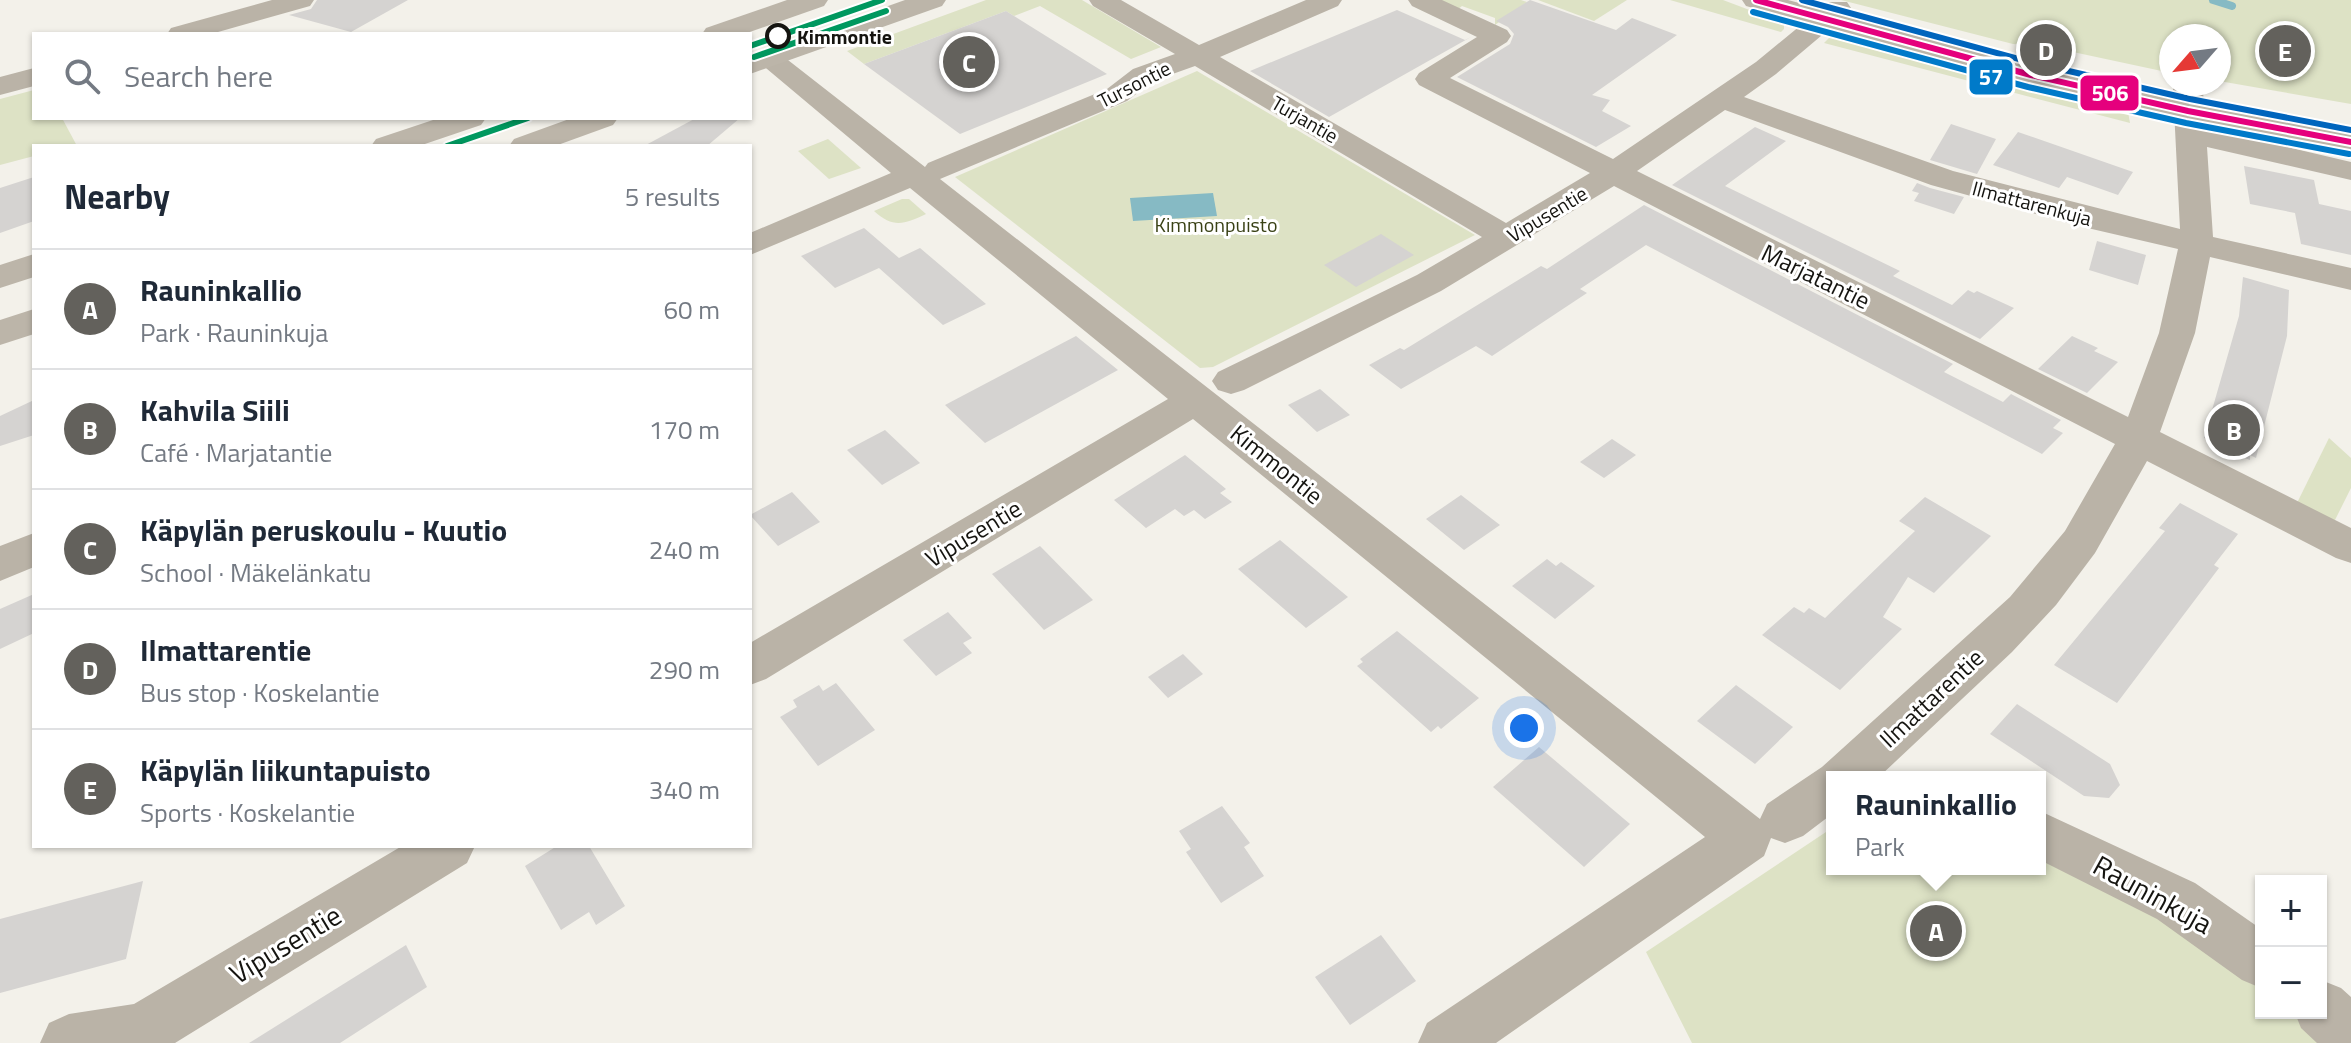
<!DOCTYPE html>
<meta charset="utf-8">
<style>
:root{--surface:#fff;--page:#f6f6f7;--text:#1f2937;--muted:#747a83;--line:#e0e1e3;--accent:#63615c}
body{margin:0;font-family:"Titillium Web",sans-serif;background:var(--page);color:var(--text)}
.controls{position:absolute;right:24px;bottom:24px;display:grid;overflow:hidden;border-radius:0px;box-shadow:0 2px 6px #0004}
.controls button{width:72px;height:72px;display:grid;place-items:center;padding:0;border:0;border-bottom:2px solid var(--line);background:var(--surface);color:var(--text);font:40px sans-serif}
.compass{position:absolute;left:2159px;top:24px;width:72px;height:72px;border-radius:50%;background:var(--surface);box-shadow:0 2px 6px #0004;rotate:242deg}
.you{position:absolute;left:1524px;top:728px;width:28px;height:28px;margin:-20px;border:6px solid #fff;border-radius:50%;background:#1a73e8;box-shadow:0 0 0 12px #1a73e833}
.badge{display:grid;place-items:center;width:52px;height:52px;border-radius:50%;background:var(--accent);color:#fff;font-size:26px;font-weight:700}
.pin{position:absolute;translate:-50% -50%;border:4px solid #fff;box-shadow:0 2px 8px #0006}
.popup{position:absolute;left:1826px;top:771px;width:220px;height:104px;box-sizing:border-box;display:grid;place-content:center;border-radius:0px;background:var(--surface);filter:drop-shadow(0 2px 6px #0005);font-size:26px;white-space:nowrap;color:var(--muted)}
.popup b{font-size:30px;color:var(--text)}
.popup::after{content:'';position:absolute;left:50%;top:100%;margin-left:-16px;border:16px solid transparent;border-top-color:var(--surface)}
.list{margin:0;padding:0;list-style:none}
h2{display:flex;justify-content:space-between;align-items:center;height:104px;margin:0;padding:0 32px;font-size:34px}
h2 small{font-size:26px;font-weight:400;color:var(--muted)}
.list li{display:grid;grid-template-columns:52px 1fr auto;gap:24px;align-items:center;box-sizing:border-box;height:120px;padding:0 32px;border-top:2px solid var(--line)}
.list b{display:block;font-size:30px;white-space:nowrap}
.list p{margin:0;font-size:26px;white-space:nowrap;color:var(--muted)}
.list em{font-size:26px;font-style:normal;color:var(--muted)}
.icon{flex:none;width:44px;height:44px;fill:none;stroke:currentColor;stroke-width:2;stroke-linecap:round;stroke-linejoin:round}
.map{position:relative;flex:none;width:2351px;height:1043px;overflow:hidden}
.search{position:absolute;background:var(--surface);box-shadow:0 2px 6px #0004;left:32px;top:32px;width:720px;height:88px;display:flex;align-items:center;gap:20px;box-sizing:border-box;padding:0 28px;border-radius:0px;color:var(--muted);font-size:30px}
.panel{position:absolute;background:var(--surface);box-shadow:0 2px 6px #0004;left:32px;top:144px;width:720px;height:704px;border-radius:0px}
.map>svg:first-child{display:block}
.green{fill:#dde2c5}
.water{fill:#86bac4}
.lines{fill:none;stroke-linecap:round;stroke-linejoin:round}
.stream{stroke:#86bac4;stroke-width:8}
.building{fill:#d5d3d1}
.minor{fill:#bab3a7;fill-rule:evenodd}
.major{fill:#bcb5a9;fill-rule:evenodd}
.bus-1-casing{stroke:#fff;stroke-width:10}
.bus-2-casing{stroke:#fff;stroke-width:10}
.bus-3-casing{stroke:#fff;stroke-width:10}
.bus-1{stroke:#e5007d;stroke-width:6}
.bus-2{stroke:#007ac9;stroke-width:6}
.bus-3{stroke:#0065bd;stroke-width:6}
.tram-1-casing{stroke:#fff;stroke-width:10}
.tram-2-casing{stroke:#fff;stroke-width:10}
.tram-1{stroke:#00985f;stroke-width:6}
.tram-2{stroke:#00985f;stroke-width:6}
.stop-dot{fill:#fff;stroke:#151410;stroke-width:4}
.labels{text-anchor:middle;dominant-baseline:central;stroke-width:6;stroke-linejoin:round;paint-order:stroke}
.far-stop-label{font-size:20px;font-weight:bold;fill:#151410;stroke:#fff;text-anchor:start}
.far-street-label{font-size:20px;fill:#151410;stroke:#fff}
.far-park-label{font-size:20px;fill:#394115;stroke:#fff}
.street-label{font-size:24px;fill:#151410;stroke:#fff}
.near-street-label{font-size:28px;fill:#151410;stroke:#fff}
.line-badge{stroke:#fff;stroke-width:3}
.badge-label{font-size:22px;text-anchor:middle;font-weight:bold;fill:#fff}
</style>
<div class="map">
<svg width="2351" height="1043" viewBox="0 0 2351 1043">
<rect width="100%" height="100%" fill="#f3f1ea"/>
<!-- green -->
<g class="green">
<path d="M 986,0 L 1082,0 L 1161,47 L 1131,59 L 1040,6 L 1014,16 L 1006,11 L 864,64 L 847,51 Z"/>
<path d="M 1434,0 L 1521,0 L 1527,2 L 1495,25 L 1495,18 L 1462,6 L 1456,11 Z"/>
<path d="M 1538,0 L 1627,0 L 1594,21 Z"/>
<path d="M 1670,0 L 1723,0 L 1784,23 L 1784,29 L 1781,32 Z"/>
<path d="M 1841,0 L 2351,0 L 2351,104 L 2219,81 L 2219,36 L 2171,36 L 2171,73 L 2045,46 L 2013,44 Z"/>
<path d="M 1832,35 C 1932,52 2033,80 2128,112 L 2130,123 L 1824,43 Z"/>
<path d="M 1197,71 L 1475,235 L 1213,367 L 1200,368 L 955,177 Z"/>
<path d="M 34,90 L 34,118 L 62,118 L 77,146 L 34,146 L 34,156 L 0,165 L 0,99 Z"/>
<path d="M 828,139 L 861,168 L 829,179 L 798,151 Z"/>
<path d="M 902,199 L 909,199 L 926,214 C 903,225 893,228 874,211 Z"/>
<path d="M 2329,438 L 2351,458 L 2351,488 L 2335,520 L 2314,515 L 2297,503 Z"/>
<path d="M 1832,828 L 1832,869 L 2040,869 L 2040,846 L 2261,978 L 2261,1013 L 2306,1013 L 2340,1043 L 1692,1043 L 1646,952 Z"/>
</g>
<!-- water -->
<path class="water" d="M 1213,193 L 1217,216 L 1133,221 L 1130,198 Z"/>
<g class="lines">
<!-- stream -->
<path class="stream" d="M 2213,0 L 2232,6"/>
</g>
<!-- building -->
<g class="building">
<path d="M 317,0 L 408,0 L 351,32 L 289,15 L 311,9 Z"/>
<path d="M 1530,0 L 1616,30 L 1632,18 L 1677,35 L 1592,95 L 1610,100 L 1602,111 L 1631,126 L 1596,147 L 1457,77 L 1510,44 L 1514,34 L 1508,27 L 1496,21 Z"/>
<path d="M 1397,10 L 1465,40 L 1471,37 L 1329,117 L 1250,71 Z"/>
<path d="M 1006,11 L 1107,74 L 960,134 L 864,64 Z"/>
<path d="M 696,118 L 740,118 L 707,146 L 644,146 Z"/>
<path d="M 1951,124 L 1996,139 L 1977,174 L 1930,160 Z"/>
<path d="M 1755,127 L 1786,141 L 1725,186 L 1900,271 L 1893,276 L 1952,305 L 1968,290 L 1974,293 L 1977,291 L 2014,308 L 1980,339 L 1672,185 Z"/>
<path d="M 2018,132 L 2133,172 L 2118,195 L 2067,177 L 2059,188 L 1993,165 Z"/>
<path d="M 2244,166 L 2314,180 L 2319,204 L 2351,211 L 2351,255 L 2301,244 L 2295,213 L 2250,204 Z"/>
<path d="M 34,177 L 34,221 L 0,233 L 0,188 Z"/>
<path d="M 1917,183 L 1930,188 L 1964,197 L 1954,214 L 1914,201 L 1919,193 L 1912,191 Z"/>
<path d="M 1644,205 L 1953,364 L 1944,372 L 2003,402 L 2011,394 L 2061,420 L 2053,428 L 2063,433 L 2042,454 L 1646,245 L 1580,289 L 1587,293 L 1492,356 L 1476,346 L 1401,389 L 1369,365 L 1400,348 L 1404,350 L 1541,266 L 1547,269 Z"/>
<path d="M 864,228 L 899,258 L 920,248 L 986,304 L 943,325 L 879,268 L 835,288 L 801,256 Z"/>
<path d="M 1381,234 L 1414,255 L 1356,287 L 1324,265 Z"/>
<path d="M 2097,241 L 2146,255 L 2138,285 L 2089,270 Z"/>
<path d="M 2243,277 L 2289,290 L 2287,336 L 2256,458 L 2250,455 L 2250,460 L 2212,446 L 2214,442 L 2204,438 L 2239,316 Z"/>
<path d="M 1076,336 L 1118,370 L 985,443 L 945,405 Z"/>
<path d="M 2072,336 L 2098,348 L 2094,351 L 2118,362 L 2087,393 L 2038,369 Z"/>
<path d="M 1320,389 L 1350,415 L 1317,432 L 1288,405 Z"/>
<path d="M 34,400 L 34,435 L 0,446 L 0,416 Z"/>
<path d="M 885,430 L 920,463 L 882,485 L 847,450 Z"/>
<path d="M 1612,439 L 1636,455 L 1604,478 L 1580,462 Z"/>
<path d="M 1185,455 L 1226,489 L 1220,493 L 1232,502 L 1205,519 L 1194,510 L 1184,516 L 1175,509 L 1146,528 L 1114,500 Z"/>
<path d="M 792,492 L 820,522 L 778,546 L 750,515 Z"/>
<path d="M 1461,495 L 1500,525 L 1464,550 L 1426,519 Z"/>
<path d="M 1925,497 L 1991,536 L 1934,593 L 1908,577 L 1883,617 L 1902,629 L 1840,690 L 1762,635 L 1794,607 L 1804,613 L 1809,608 L 1825,618 L 1915,531 L 1899,521 Z"/>
<path d="M 2180,503 L 2238,534 L 2214,565 L 2219,568 L 2117,703 L 2054,665 L 2165,531 L 2159,528 Z"/>
<path d="M 1280,540 L 1348,597 L 1306,628 L 1238,569 Z"/>
<path d="M 1040,546 L 1093,600 L 1044,630 L 992,574 Z"/>
<path d="M 1547,559 L 1556,566 L 1561,562 L 1595,586 L 1555,619 L 1512,586 Z"/>
<path d="M 34,594 L 34,633 L 0,649 L 0,609 Z"/>
<path d="M 948,612 L 972,638 L 963,643 L 972,653 L 936,676 L 903,640 Z"/>
<path d="M 1397,631 L 1479,698 L 1441,729 L 1438,726 L 1431,732 L 1357,666 L 1363,662 L 1360,659 Z"/>
<path d="M 1183,654 L 1203,674 L 1168,698 L 1148,677 Z"/>
<path d="M 836,683 L 875,730 L 818,766 L 780,717 L 797,707 L 793,700 L 819,685 L 823,691 Z"/>
<path d="M 1736,685 L 1793,727 L 1755,764 L 1697,721 Z"/>
<path d="M 2017,704 L 2110,764 L 2120,785 L 2109,798 L 2084,796 L 1990,734 Z"/>
<path d="M 1539,747 L 1630,824 L 1584,867 L 1493,787 Z"/>
<path d="M 1222,806 L 1250,843 L 1244,847 L 1264,876 L 1221,903 L 1186,852 L 1191,849 L 1179,831 Z"/>
<path d="M 557,846 L 589,846 L 625,906 L 596,925 L 589,912 L 561,930 L 525,866 Z"/>
<path d="M 143,881 L 126,959 L 0,993 L 0,919 Z"/>
<path d="M 1381,935 L 1416,981 L 1350,1025 L 1315,977 Z"/>
<path d="M 406,945 L 427,987 L 340,1043 L 249,1043 Z"/>
</g>
<g class="lines">
<!-- minor -->
<g class="minor">
<path d="M 272,0 L 314,0 L 310,6 L 211,34 L 167,34 L 171,28 Z"/>
<path d="M 1089,0 L 1121,0 L 1199,45 L 1306,0 L 1342,0 L 1338,6 L 1220,57 L 1506,223 L 1590,173 L 1419,85 L 1415,79 L 1419,73 L 1477,37 L 1412,6 L 1408,0 L 1442,0 L 1507,30 L 1511,36 L 1507,42 L 1450,78 L 1613,159 L 1756,62 L 1829,2 L 1847,2 L 1851,8 L 1847,14 L 1776,74 L 1744,97 L 1953,171 L 2180,229 L 2173,89 L 2177,84 L 2199,84 L 2203,89 L 2205,128 L 2351,162 L 2351,180 L 2207,147 L 2213,237 L 2351,268 L 2351,290 L 2210,257 L 2195,333 L 2160,432 L 2351,528 L 2351,563 L 2336,558 L 2147,461 L 2095,553 L 2056,605 L 2012,652 L 1879,777 L 1832,777 L 1832,814 L 1803,836 L 1785,843 L 1771,838 L 1764,856 L 1496,1043 L 1418,1043 L 1427,1023 L 1705,837 L 1193,419 L 766,679 L 750,685 L 750,643 L 1168,399 L 910,188 L 750,255 L 750,233 L 891,173 L 755,59 L 759,53 L 769,51 L 779,53 L 925,167 L 928,163 L 1107,89 L 1133,69 L 1175,54 L 1093,6 ZM 1195,66 L 1482,237 L 1417,275 L 1218,372 L 1212,381 L 1218,390 L 1231,394 L 1244,390 L 1441,291 L 1614,186 L 2115,444 L 2065,531 L 2010,597 L 1822,767 L 1767,804 L 1760,819 L 940,179 L 1127,101 L 1153,81 ZM 1725,110 L 1931,185 L 2079,226 L 2178,249 L 2159,333 L 2128,417 L 1637,171 Z"/>
<path d="M 34,68 L 34,86 L 0,95 L 0,77 Z"/>
<path d="M 34,533 L 34,567 L 0,581 L 0,546 Z"/>
<path d="M 2040,811 L 2195,883 L 2261,929 L 2261,988 L 2242,980 L 2157,919 L 2040,860 Z"/>
<path d="M 402,846 L 475,846 L 467,863 L 175,1043 L 40,1043 L 49,1023 L 69,1014 L 134,1004 Z"/>
<path d="M 2321,980 L 2341,988 L 2351,997 L 2351,1043 L 2317,1043 L 2301,1028 L 2295,1013 L 2321,1013 Z"/>
</g>
<!-- major -->
<g class="major">
<path d="M 787,0 L 828,0 L 824,6 L 744,34 L 702,34 L 706,28 Z"/>
<path d="M 905,0 L 946,0 L 942,6 L 750,74 L 750,55 Z"/>
<path d="M 1742,0 L 1788,0 L 2036,67 L 2188,102 L 2351,132 L 2351,152 L 2188,120 L 2031,84 L 1746,6 Z"/>
<path d="M 439,118 L 486,118 L 481,125 L 419,146 L 371,146 L 376,139 Z"/>
<path d="M 572,118 L 618,118 L 613,125 L 555,146 L 509,146 L 514,139 Z"/>
<path d="M 34,254 L 34,277 L 0,288 L 0,265 Z"/>
<path d="M 34,309 L 34,334 L 0,345 L 0,320 Z"/>
</g>
<defs>
<path id="bus-1" d="M 1756,0 L 2031,75 L 2188,111 L 2351,142"/>
<path id="bus-2" d="M 1753,12 L 2028,87 L 2186,123 L 2349,154"/>
<path id="bus-3" d="M 1802,0 L 2034,63 L 2190,99 L 2351,130"/>
</defs>
<!-- bus-1 casing -->
<use href="#bus-1" class="bus-1-casing"/>
<!-- bus-2 casing -->
<use href="#bus-2" class="bus-2-casing"/>
<!-- bus-3 casing -->
<use href="#bus-3" class="bus-3-casing"/>
<!-- bus-1 -->
<use href="#bus-1" class="bus-1"/>
<!-- bus-2 -->
<use href="#bus-2" class="bus-2"/>
<!-- bus-3 -->
<use href="#bus-3" class="bus-3"/>
<defs>
<g id="tram-1">
<path d="M 750,46 L 882,0"/>
<path d="M 447,146 L 528,118"/>
</g>
<path id="tram-2" d="M 754,57 L 886,11"/>
</defs>
<!-- tram-1 casing -->
<use href="#tram-1" class="tram-1-casing"/>
<!-- tram-2 casing -->
<use href="#tram-2" class="tram-2-casing"/>
<!-- tram-1 -->
<use href="#tram-1" class="tram-1"/>
<!-- tram-2 -->
<use href="#tram-2" class="tram-2"/>
</g>
<!-- markers -->
<circle class="stop-dot" cx="778" cy="36" r="11"/>
<g class="labels">
<!-- far-stop labels -->
<g class="far-stop-label">
<text x="797" y="36">Kimmontie</text>
</g>
<!-- far-street labels -->
<g class="far-street-label">
<text transform="translate(1134 84) rotate(-27)">Tursontie</text>
<text transform="translate(1305 119) rotate(30)">Turjantie</text>
<text transform="translate(2032 203) rotate(15)">Ilmattarenkuja</text>
<text transform="translate(1547 214) rotate(-31)">Vipusentie</text>
</g>
<!-- far-park labels -->
<g class="far-park-label">
<text x="1216" y="224">Kimmonpuisto</text>
</g>
<!-- street labels -->
<g class="street-label">
<text transform="translate(1816 276) rotate(26)">Marjatantie</text>
<text transform="translate(1277 464) rotate(39)">Kimmontie</text>
<text transform="translate(973 533) rotate(-31)">Vipusentie</text>
<text transform="translate(1931 698) rotate(-43)">Ilmattarentie</text>
</g>
<!-- near-street labels -->
<g class="near-street-label">
<text transform="translate(2153 894) rotate(29)">Rauninkuja</text>
<text transform="translate(285 944) rotate(-31)">Vipusentie</text>
</g>
</g>
<g class="line-badge">
<rect x="1968" y="58" width="46" height="38" rx="8" fill="#007ac9"/>
<rect x="2079" y="74" width="61" height="38" rx="8" fill="#e5007d"/>
</g>
<g class="badge-label">
<text x="1991" y="85">57</text>
<text x="2110" y="101">506</text>
</g>
</svg>
<div class="controls">
<button>+</button>
<button>−</button>
</div>
<svg class="compass" viewBox="-18 -18 36 36"><path d="M0-13l5 13h-10z" fill="#e53935"/><path d="M0 13l5-13h-10z" fill="#747a83"/></svg>
<div class="you"></div>
<div class="pin badge" style="left:1936px;top:931px">A</div>
<div class="popup"><b>Rauninkallio</b>Park</div>
<div class="pin badge" style="left:2234px;top:430px">B</div>
<div class="pin badge" style="left:969px;top:62px">C</div>
<div class="pin badge" style="left:2046px;top:50px">D</div>
<div class="pin badge" style="left:2285px;top:51px">E</div>
<div class="search"><svg class="icon" aria-label="search" viewBox="0 0 24 24"><circle cx="10" cy="10" r="6"/><path d="M15 15l6 6"/></svg>Search here</div>
<section class="panel">
<h2>Nearby<small>5 results</small></h2>
<ul class="list">
<li><span class="badge">A</span><div><b>Rauninkallio</b><p>Park · Rauninkuja</p></div><em>60 m</em></li>
<li><span class="badge">B</span><div><b>Kahvila Siili</b><p>Café · Marjatantie</p></div><em>170 m</em></li>
<li><span class="badge">C</span><div><b>Käpylän peruskoulu - Kuutio</b><p>School · Mäkelänkatu</p></div><em>240 m</em></li>
<li><span class="badge">D</span><div><b>Ilmattarentie</b><p>Bus stop · Koskelantie</p></div><em>290 m</em></li>
<li><span class="badge">E</span><div><b>Käpylän liikuntapuisto</b><p>Sports · Koskelantie</p></div><em>340 m</em></li>
</ul>
</section>
</div>
